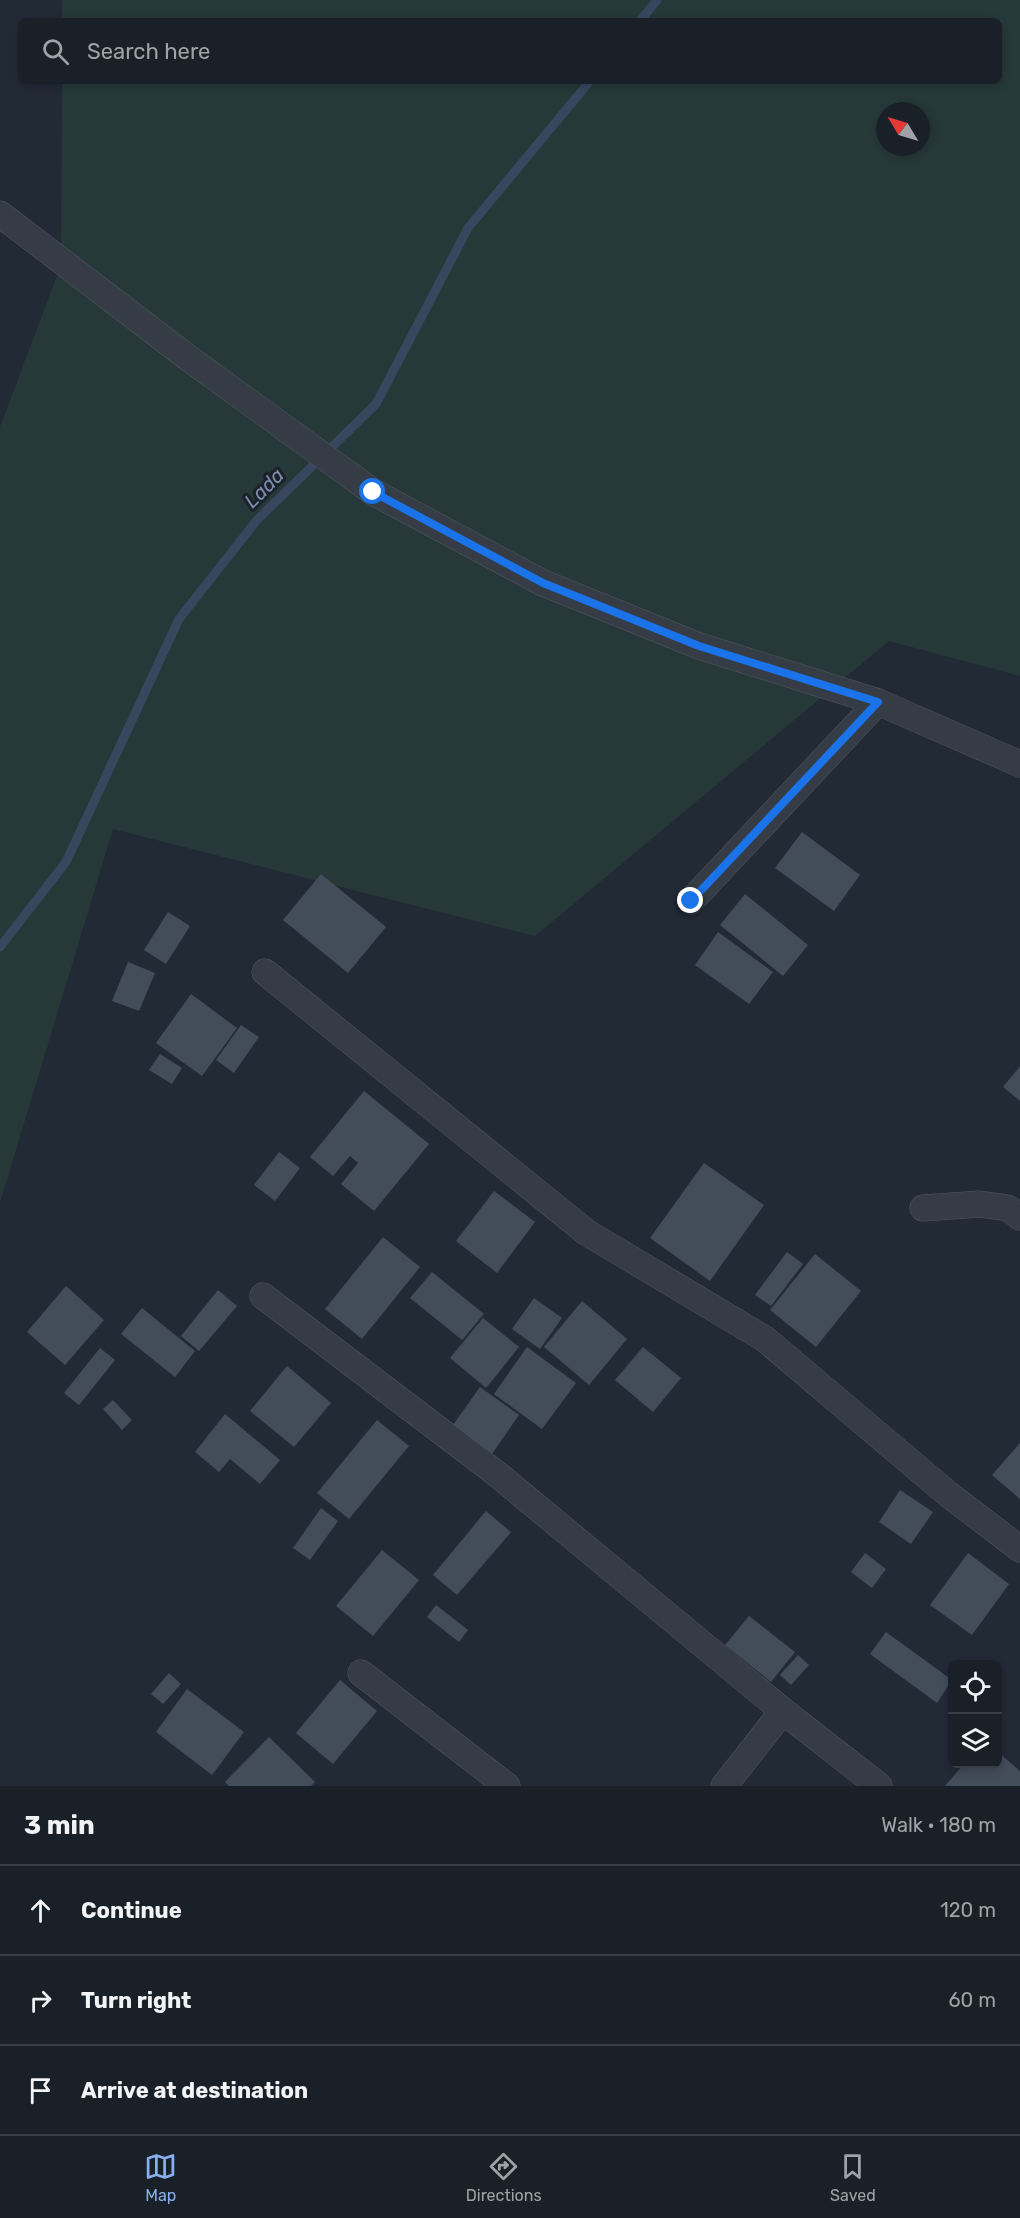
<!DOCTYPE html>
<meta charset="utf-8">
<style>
:root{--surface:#1a2028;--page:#272d34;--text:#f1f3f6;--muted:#9fa3a8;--line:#383e45;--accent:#88aeef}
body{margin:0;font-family:Rubik,sans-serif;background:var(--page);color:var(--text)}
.controls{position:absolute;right:18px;bottom:18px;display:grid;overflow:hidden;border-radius:9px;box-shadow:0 3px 9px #0003}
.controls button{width:54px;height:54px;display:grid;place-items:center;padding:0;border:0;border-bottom:2px solid var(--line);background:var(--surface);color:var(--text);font:30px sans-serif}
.compass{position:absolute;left:876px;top:102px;width:54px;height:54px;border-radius:50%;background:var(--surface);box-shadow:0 3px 9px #0003;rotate:308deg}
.stop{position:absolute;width:18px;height:18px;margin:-14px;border:4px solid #1a73e8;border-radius:50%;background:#fff}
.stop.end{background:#1a73e8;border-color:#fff;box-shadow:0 2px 6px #0008}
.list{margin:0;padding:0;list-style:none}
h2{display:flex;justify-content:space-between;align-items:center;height:78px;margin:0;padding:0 24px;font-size:26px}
h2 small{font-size:20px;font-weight:400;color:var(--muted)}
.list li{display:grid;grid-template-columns:39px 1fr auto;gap:18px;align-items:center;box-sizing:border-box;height:90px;padding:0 24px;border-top:2px solid var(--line)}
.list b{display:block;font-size:22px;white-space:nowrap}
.list em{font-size:20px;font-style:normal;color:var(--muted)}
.icon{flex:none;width:33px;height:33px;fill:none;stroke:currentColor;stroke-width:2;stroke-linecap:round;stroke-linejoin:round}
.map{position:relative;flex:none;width:1020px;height:1786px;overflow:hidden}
.search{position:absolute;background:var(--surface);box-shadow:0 3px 9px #0003;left:18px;right:18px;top:18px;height:66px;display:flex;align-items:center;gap:15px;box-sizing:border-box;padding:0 21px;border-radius:9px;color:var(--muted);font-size:22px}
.sheet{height:348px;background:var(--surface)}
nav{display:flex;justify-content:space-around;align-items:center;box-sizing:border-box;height:84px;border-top:2px solid var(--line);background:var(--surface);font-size:16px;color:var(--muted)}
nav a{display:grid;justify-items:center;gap:3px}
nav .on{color:var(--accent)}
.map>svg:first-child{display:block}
.green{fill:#273839;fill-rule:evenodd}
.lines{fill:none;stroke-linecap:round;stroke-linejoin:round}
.stream{stroke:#38475e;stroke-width:9}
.building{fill:#434d5a}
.street-casing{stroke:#505761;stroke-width:27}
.street{stroke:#353c46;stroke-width:26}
.route{stroke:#1a73e8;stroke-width:8}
.labels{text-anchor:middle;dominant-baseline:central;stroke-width:6;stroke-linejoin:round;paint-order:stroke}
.water-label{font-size:20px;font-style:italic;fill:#7a8daa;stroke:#1b212b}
</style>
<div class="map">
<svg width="1020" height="1786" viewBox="0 0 1020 1786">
<rect width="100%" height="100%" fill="#222a36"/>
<!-- green -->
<path class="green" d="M 62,0 L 1020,0 L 1020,676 L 889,641 L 535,936 L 113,829 L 0,1203 L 0,427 L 61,265 L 62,81 L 999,81 L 999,21 L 62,21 ZM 885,111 L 921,111 L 921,147 L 885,147 Z"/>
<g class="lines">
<!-- stream -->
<g class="stream">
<path d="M 640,21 L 657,0"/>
<path d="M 0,947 L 66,862 L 179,619 L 257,520 L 376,404 L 468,228 L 590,81"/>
</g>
</g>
<!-- building -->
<g class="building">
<path d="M 802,832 L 860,875 L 834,911 L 775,868 Z"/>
<path d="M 321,874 L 386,927 L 348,973 L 283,920 Z"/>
<path d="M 745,894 L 808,945 L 783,976 L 720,925 Z"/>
<path d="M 168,912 L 190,926 L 166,964 L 144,950 Z"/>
<path d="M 718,932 L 773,972 L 749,1004 L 695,965 Z"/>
<path d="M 128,962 L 155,973 L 139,1011 L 112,1001 Z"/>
<path d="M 191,994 L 237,1028 L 202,1076 L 156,1043 Z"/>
<path d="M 241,1025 L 259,1037 L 234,1073 L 216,1060 Z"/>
<path d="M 160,1054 L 182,1068 L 172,1084 L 149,1070 Z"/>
<path d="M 1020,1066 L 1020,1101 L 1003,1087 Z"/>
<path d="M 364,1091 L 429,1144 L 374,1211 L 341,1184 L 358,1163 L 350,1156 L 333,1176 L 310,1157 Z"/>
<path d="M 279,1152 L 300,1168 L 275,1201 L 254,1185 Z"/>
<path d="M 704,1163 L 764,1205 L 710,1281 L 650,1238 Z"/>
<path d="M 494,1191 L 535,1222 L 497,1273 L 456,1241 Z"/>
<path d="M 383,1237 L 420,1267 L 362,1339 L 325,1309 Z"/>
<path d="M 787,1252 L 803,1264 L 771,1306 L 755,1295 Z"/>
<path d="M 815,1254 L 861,1291 L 816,1347 L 770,1310 Z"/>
<path d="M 432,1272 L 484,1314 L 462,1340 L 410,1298 Z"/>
<path d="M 66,1286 L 104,1320 L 65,1365 L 27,1332 Z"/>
<path d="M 218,1290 L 237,1306 L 199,1351 L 181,1336 Z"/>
<path d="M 534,1298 L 562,1318 L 540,1349 L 512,1329 Z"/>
<path d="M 582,1301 L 627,1339 L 589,1385 L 544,1347 Z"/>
<path d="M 142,1308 L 195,1351 L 175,1377 L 121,1334 Z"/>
<path d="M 483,1318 L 519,1347 L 486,1388 L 450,1358 Z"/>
<path d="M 527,1347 L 576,1383 L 542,1429 L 494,1394 Z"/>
<path d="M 643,1347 L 681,1378 L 653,1412 L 615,1380 Z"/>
<path d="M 100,1348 L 115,1360 L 79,1405 L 64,1393 Z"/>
<path d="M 287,1366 L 331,1403 L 294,1447 L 250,1411 Z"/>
<path d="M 480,1387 L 519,1415 L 487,1461 L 448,1432 Z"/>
<path d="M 113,1400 L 132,1420 L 122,1430 L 103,1409 Z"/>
<path d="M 225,1414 L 280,1460 L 260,1484 L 230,1459 L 219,1472 L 195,1452 Z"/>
<path d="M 377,1420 L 409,1446 L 349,1519 L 317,1493 Z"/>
<path d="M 1020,1443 L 1020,1499 L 992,1475 Z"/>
<path d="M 900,1490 L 933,1512 L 911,1544 L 879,1522 Z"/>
<path d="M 321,1508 L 338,1521 L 310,1560 L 293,1548 Z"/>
<path d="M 486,1511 L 511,1532 L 457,1595 L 433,1575 Z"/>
<path d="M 382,1550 L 419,1580 L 373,1636 L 336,1606 Z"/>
<path d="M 865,1553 L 886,1569 L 872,1588 L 851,1572 Z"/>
<path d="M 968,1553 L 1009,1584 L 972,1635 L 930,1605 Z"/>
<path d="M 436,1605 L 468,1630 L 459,1642 L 427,1617 Z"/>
<path d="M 749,1616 L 795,1652 L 771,1682 L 725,1645 Z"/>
<path d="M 886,1632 L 952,1680 L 937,1703 L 870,1654 Z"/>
<path d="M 798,1655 L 809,1665 L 791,1685 L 780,1675 Z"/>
<path d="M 169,1673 L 181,1684 L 163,1704 L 151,1694 Z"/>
<path d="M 340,1680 L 377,1711 L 333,1764 L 296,1733 Z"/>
<path d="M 187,1689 L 244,1732 L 212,1775 L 156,1732 Z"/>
<path d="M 269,1737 L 315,1782 L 311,1786 L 229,1786 L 225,1782 Z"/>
<path d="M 998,1752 L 1020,1771 L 1020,1786 L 945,1786 L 964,1764 L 998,1764 Z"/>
</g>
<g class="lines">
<defs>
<g id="street">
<path d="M 0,214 L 187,357 L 373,492 L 543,583 L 699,646 L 878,702 L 1020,764"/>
<path d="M 691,901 L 878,702"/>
<path d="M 265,972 L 586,1232 L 765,1339 L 948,1494 L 1020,1549"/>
<path d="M 923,1208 L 980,1204 L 1008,1208 L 1020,1217"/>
<path d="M 263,1296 L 497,1474 L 783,1711 L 879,1786"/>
<path d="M 361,1673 L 507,1786"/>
<path d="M 724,1786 L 783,1711"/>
</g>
</defs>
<!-- street casing -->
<use href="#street" class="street-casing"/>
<!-- street -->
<use href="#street" class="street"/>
</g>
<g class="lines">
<!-- route -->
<path class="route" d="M 373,492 L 543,583 L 699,646 L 878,702 L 691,901"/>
</g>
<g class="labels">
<!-- water labels -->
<g class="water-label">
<text transform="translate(264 488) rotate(-45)">Lada</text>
</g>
</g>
</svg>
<div class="controls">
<button><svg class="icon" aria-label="locate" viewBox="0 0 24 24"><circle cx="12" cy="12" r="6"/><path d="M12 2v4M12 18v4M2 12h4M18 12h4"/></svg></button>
<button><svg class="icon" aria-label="layers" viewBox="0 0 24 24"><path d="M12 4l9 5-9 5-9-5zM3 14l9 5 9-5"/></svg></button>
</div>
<svg class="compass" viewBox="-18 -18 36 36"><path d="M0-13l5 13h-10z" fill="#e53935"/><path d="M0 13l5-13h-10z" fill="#9fa3a8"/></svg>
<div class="stop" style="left:373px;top:492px"></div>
<div class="stop end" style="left:691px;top:901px"></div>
<div class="search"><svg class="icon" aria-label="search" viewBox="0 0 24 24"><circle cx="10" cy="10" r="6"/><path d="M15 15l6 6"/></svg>Search here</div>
</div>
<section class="sheet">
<h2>3 min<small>Walk · 180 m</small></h2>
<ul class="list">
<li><svg class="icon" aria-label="ahead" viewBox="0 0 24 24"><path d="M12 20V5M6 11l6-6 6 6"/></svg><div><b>Continue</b></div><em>120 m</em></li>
<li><svg class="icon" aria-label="right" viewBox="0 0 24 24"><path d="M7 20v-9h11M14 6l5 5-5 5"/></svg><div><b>Turn right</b></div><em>60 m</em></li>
<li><svg class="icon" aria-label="arrive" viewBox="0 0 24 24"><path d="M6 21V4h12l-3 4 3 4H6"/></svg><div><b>Arrive at destination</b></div></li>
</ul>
</section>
<nav>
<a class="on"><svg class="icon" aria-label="map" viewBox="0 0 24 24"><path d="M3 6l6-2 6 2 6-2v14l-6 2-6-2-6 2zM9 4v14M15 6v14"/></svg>Map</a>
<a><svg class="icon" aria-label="directions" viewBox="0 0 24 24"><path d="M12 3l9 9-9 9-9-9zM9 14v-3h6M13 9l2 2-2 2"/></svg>Directions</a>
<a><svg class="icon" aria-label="saved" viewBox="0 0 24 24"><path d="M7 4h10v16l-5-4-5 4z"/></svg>Saved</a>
</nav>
